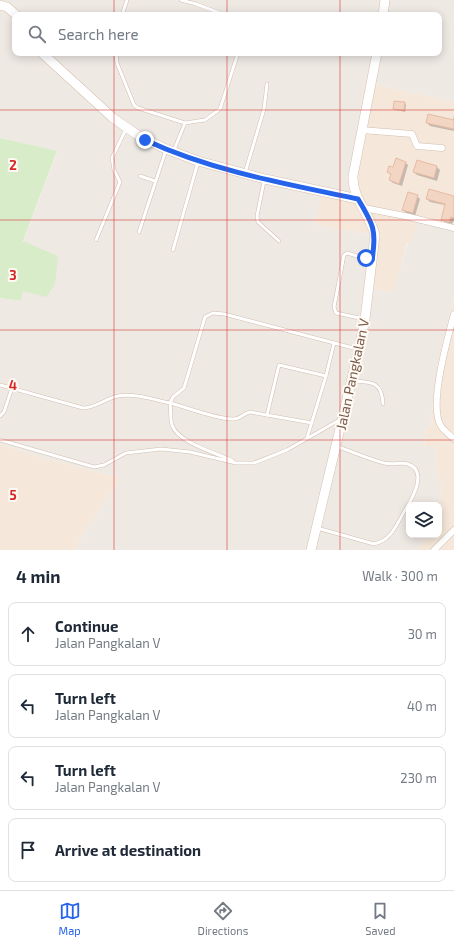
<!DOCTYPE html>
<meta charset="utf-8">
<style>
:root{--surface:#fff;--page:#f6f6f7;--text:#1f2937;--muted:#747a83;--line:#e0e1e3;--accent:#2563eb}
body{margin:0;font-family:"Exo 2",sans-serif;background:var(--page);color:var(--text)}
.controls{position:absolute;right:12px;bottom:12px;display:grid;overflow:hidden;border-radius:8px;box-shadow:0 2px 10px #0003}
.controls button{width:36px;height:36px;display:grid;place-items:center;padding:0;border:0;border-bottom:1px solid var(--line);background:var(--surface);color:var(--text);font:20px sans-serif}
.stop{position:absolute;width:12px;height:12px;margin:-9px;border:3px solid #2563eb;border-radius:50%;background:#fff}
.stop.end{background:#2563eb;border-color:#fff;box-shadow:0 1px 4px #0008}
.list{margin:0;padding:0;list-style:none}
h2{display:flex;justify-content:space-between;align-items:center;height:52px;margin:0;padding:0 16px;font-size:17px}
h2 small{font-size:13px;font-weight:400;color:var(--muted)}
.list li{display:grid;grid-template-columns:26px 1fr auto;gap:12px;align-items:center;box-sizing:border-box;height:64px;margin:0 8px 8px;padding:0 8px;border:1px solid var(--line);border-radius:8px}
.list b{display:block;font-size:15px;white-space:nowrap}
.list p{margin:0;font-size:13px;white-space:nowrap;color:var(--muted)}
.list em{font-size:13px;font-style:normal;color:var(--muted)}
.icon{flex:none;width:22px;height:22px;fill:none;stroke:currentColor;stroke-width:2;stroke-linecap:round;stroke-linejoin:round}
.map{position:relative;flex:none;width:454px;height:550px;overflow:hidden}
.search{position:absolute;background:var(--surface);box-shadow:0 2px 10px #0003;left:12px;right:12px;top:12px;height:44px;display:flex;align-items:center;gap:10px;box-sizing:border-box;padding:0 14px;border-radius:8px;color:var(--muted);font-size:15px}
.sheet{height:340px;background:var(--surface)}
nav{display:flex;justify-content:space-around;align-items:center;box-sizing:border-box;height:56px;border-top:1px solid var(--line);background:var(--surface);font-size:11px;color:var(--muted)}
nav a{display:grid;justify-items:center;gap:2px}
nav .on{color:var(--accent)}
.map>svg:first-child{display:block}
.residential{fill:#f5e8da}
.industrial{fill:#efe9e4;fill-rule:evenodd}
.green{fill:#d8ecc9}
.shadow{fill:#0003}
.building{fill:#f3d5c3;stroke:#e6bba3}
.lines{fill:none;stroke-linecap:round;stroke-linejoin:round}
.lane-casing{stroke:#d1beb0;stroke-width:4}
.street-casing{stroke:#d1beb0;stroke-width:7}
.secondary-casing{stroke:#d6c0b0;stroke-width:10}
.lane{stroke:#fff;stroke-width:3}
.street{stroke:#fff;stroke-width:6}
.secondary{stroke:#fff;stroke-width:9}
.route{stroke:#2563eb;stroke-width:5}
.grid{fill:none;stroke:#d62828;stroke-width:1;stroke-opacity:0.55}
.labels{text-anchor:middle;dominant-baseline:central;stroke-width:4;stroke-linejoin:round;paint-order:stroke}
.street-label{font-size:14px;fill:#7a5c4d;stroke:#fffaf3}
.grid-label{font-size:13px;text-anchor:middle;font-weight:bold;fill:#d62828;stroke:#fffaf3;stroke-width:4;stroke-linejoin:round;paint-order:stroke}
</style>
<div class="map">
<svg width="454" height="550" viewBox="0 0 454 550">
<rect width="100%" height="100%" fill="#fdf6ec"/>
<!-- residential -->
<g class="residential">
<path d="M 364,82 L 454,102 L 454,231 L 407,243 L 394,293 L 362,287 L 367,252 L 375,235 L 315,225 L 320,195 L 353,203 L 346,179 L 354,167 Z"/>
<path d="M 454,298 L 454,550 L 418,550 L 425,535 L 439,535 L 439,505 L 438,505 L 442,486 L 436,472 L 435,446 L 424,446 L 426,427 L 430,428 L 438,363 Z"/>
<path d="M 0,444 L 40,457 L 120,478 L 78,542 L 76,550 L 0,550 Z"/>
</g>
<!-- industrial -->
<path class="industrial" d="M 0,0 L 454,0 L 454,102 L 364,82 L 354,167 L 346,179 L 353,203 L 321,196 L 315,225 L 375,235 L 367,252 L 363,287 L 393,293 L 408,242 L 412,242 L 417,222 L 454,231 L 454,298 L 438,363 L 430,428 L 426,427 L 424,446 L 435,446 L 436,472 L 442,486 L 438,505 L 409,505 L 409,535 L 425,535 L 418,550 L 76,550 L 78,542 L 120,478 L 40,457 L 0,444 L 0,298 L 20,301 L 23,242 L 57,152 L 0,138 ZM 15,15 L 439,15 L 439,53 L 15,53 Z"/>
<!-- green -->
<path class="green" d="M 0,138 L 57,151 L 23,241 L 58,256 L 55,284 L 46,297 L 23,291 L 20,301 L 0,298 Z"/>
<!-- shadow -->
<g class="shadow">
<path d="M 405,103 L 406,105 L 405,112 L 394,109 Z"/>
<path d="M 454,115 L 454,131 L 430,126 L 427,123 L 453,121 Z"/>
<path d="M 417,161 L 437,167 L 440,170 L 437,181 L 417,175 L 414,172 Z"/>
<path d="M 405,162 L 408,165 L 402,186 L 393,183 L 390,180 L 392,175 L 388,172 Z"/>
<path d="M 417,196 L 420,199 L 415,216 L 406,213 L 403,210 Z"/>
<path d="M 454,197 L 454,220 L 452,224 L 445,222 L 442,219 L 445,205 L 430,202 L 427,199 Z"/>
</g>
<!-- building -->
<g class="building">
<path d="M 394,101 L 405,102 L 404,111 L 393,109 Z"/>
<path d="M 428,114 L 454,120 L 454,129 L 426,123 Z"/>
<path d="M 396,158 L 406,162 L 399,184 L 389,180 L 391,174 L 387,172 L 389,166 L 393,167 Z"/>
<path d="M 417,160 L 437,166 L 434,178 L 413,172 Z"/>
<path d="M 429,189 L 454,196 L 454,218 L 451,217 L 449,222 L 441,220 L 445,204 L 426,199 Z"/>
<path d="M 408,192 L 418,195 L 413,213 L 402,210 Z"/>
</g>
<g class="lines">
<defs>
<g id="lane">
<path d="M 181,0 L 196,4 L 225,15"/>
<path d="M 122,15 L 127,0"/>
<path d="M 116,53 L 117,63 L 134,105 L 138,108 L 185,123"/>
<path d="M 174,150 L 185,123 L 205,120 L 220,109 L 238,53"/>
<path d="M 245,173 L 264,109 L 267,84"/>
<path d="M 140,176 L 155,181"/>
<path d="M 264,181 L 257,216 L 258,222 L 279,241"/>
<path d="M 139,232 L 166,150"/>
<path d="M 96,240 L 120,182 L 114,170 L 112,158 L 126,129"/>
<path d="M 173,250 L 198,162"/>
<path d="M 364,319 L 336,313 L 334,307 L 344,255 L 347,253 L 371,260"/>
<path d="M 326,376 L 334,343"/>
<path d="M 353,381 C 372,382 382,382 383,404"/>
<path d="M 0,385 L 83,408 C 96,408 106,398 118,396 C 135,393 154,400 170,403 C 171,409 170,419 172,425 C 178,443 217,453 233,461"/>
<path d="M 267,415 L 279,365 L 326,376 L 307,438"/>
<path d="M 0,416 L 4,412 L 12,388"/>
<path d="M 312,423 L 250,412 C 244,413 240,419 234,419 C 219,420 186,407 170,403 L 173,397 L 184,388 L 205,317 L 213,313 L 224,314 L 357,349"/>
<path d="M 0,440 L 94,467 L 104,465 L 126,453 L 161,449 L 190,452 L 236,463 L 254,463 L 287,450 L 341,419"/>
<path d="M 317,528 L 374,544 C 391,540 396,526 404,512 C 411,501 429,471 408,464 C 400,462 393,465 384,463 C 369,459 353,452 338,447"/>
</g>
<g id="street">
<path d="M 361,130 L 412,134 L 417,146 L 442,148"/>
<path d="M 364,208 L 405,216 L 454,228"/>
<path d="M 454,314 C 448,337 428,406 441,426 C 444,431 450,435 454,439"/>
<path d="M 434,550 L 454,530"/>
</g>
<g id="secondary">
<path d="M 0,5 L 7,7 L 16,15"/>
<path d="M 383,15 L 385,0"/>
<path d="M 42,53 L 113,118 L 139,136 L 166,149 L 198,161 L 265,179 L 358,199"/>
<path d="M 311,550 L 359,349 L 365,319 L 375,235 C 370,214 352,198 353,176 L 377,53"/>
</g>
</defs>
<!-- lane casing -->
<use href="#lane" class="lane-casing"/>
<!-- street casing -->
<use href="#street" class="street-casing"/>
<!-- secondary casing -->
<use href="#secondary" class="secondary-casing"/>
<!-- lane -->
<use href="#lane" class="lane"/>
<!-- street -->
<use href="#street" class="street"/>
<!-- secondary -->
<use href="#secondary" class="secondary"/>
</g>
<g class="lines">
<!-- route -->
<path class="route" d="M 145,140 C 212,171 286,184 358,199 C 373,224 377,230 372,260 L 366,258"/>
</g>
<!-- grid -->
<path class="grid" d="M 114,0 L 114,15M 227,0 L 227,15M 340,0 L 340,15M 114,53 L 114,550M 227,53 L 227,550M 340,53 L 340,550M 0,110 L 454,110M 0,220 L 454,220M 0,330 L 454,330M 0,440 L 454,440"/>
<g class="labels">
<!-- street labels -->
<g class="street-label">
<text transform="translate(352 374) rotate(-78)">Jalan Pangkalan V</text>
</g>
</g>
<g class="grid-label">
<text x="13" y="170">2</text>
<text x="13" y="280">3</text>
<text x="13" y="390">4</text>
<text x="13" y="500">5</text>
</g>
</svg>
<div class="controls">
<button><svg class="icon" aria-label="layers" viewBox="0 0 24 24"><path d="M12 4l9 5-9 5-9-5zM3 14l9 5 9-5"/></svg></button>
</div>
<div class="stop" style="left:366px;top:258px"></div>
<div class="stop end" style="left:145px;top:140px"></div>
<div class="search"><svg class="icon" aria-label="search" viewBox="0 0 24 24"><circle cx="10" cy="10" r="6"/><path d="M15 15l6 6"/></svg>Search here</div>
</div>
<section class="sheet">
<h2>4 min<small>Walk · 300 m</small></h2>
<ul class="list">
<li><svg class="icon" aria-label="ahead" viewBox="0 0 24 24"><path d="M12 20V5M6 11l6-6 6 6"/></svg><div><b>Continue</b><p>Jalan Pangkalan V</p></div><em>30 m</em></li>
<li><svg class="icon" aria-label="left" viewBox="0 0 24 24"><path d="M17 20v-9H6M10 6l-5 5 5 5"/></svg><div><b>Turn left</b><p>Jalan Pangkalan V</p></div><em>40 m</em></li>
<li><svg class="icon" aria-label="left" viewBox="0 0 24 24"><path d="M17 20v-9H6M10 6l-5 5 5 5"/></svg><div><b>Turn left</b><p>Jalan Pangkalan V</p></div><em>230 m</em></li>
<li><svg class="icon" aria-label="arrive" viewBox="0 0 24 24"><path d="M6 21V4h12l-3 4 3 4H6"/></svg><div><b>Arrive at destination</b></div></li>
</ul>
</section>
<nav>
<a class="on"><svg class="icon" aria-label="map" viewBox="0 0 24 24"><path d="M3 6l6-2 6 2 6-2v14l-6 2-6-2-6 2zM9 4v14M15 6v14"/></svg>Map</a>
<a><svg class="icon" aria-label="directions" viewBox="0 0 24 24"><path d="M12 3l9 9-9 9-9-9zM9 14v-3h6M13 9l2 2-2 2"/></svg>Directions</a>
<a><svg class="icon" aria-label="saved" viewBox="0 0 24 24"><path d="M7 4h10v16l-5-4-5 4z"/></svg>Saved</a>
</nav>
